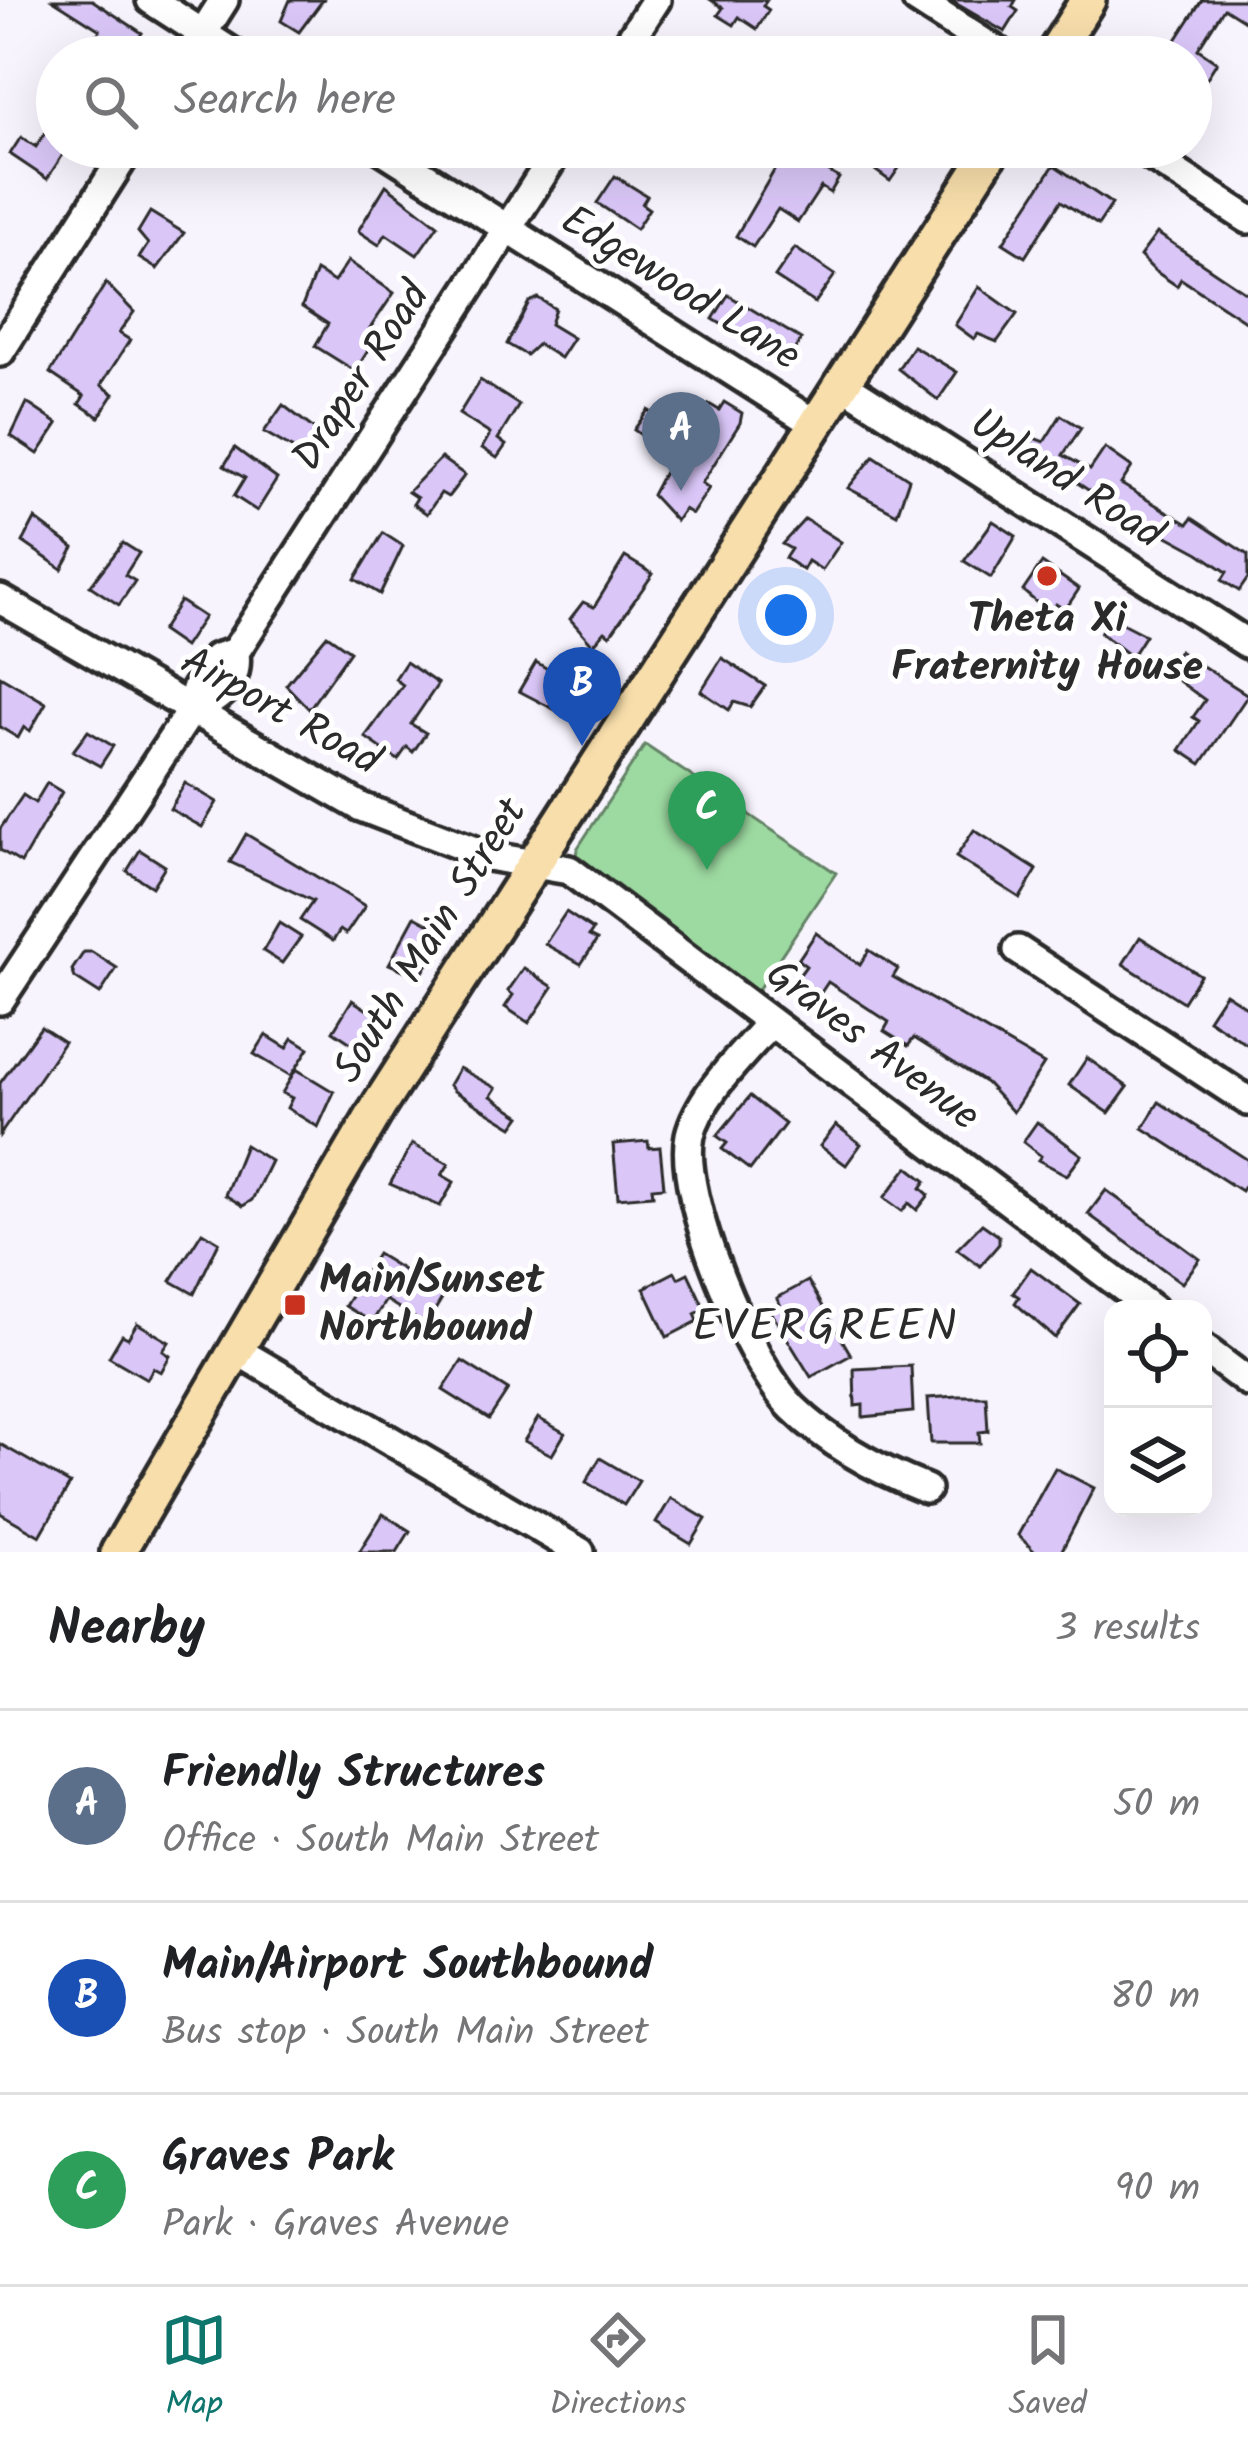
<!DOCTYPE html>
<meta charset="utf-8">
<style>
:root{--surface:#fff;--page:#f2f2f2;--text:#202124;--muted:#757577;--line:#e0e0e0;--accent:#0f766e}
body{margin:0;font-family:Kalam,sans-serif;background:var(--page);color:var(--text)}
.controls{position:absolute;right:36px;bottom:36px;display:grid;overflow:hidden;border-radius:24px;box-shadow:0 12px 48px #0002}
.controls button{width:108px;height:108px;display:grid;place-items:center;padding:0;border:0;border-bottom:3px solid var(--line);background:var(--surface);color:var(--text);font:60px sans-serif}
.you{position:absolute;left:786px;top:615px;width:42px;height:42px;margin:-30px;border:9px solid #fff;border-radius:50%;background:#1a73e8;box-shadow:0 0 0 18px #1a73e833}
.badge{display:grid;place-items:center;width:78px;height:78px;border-radius:50%;background:var(--accent);color:#fff;font-size:39px;font-weight:700}
.pin{position:absolute;translate:-50% -99px;filter:drop-shadow(0 3px 6px #0008)}
.pin::after{content:'';position:absolute;top:63px;width:42px;height:36px;background:inherit;clip-path:polygon(0 0,100% 0,50% 100%)}
.list{margin:0;padding:0;list-style:none}
h2{display:flex;justify-content:space-between;align-items:center;height:156px;margin:0;padding:0 48px;font-size:51px}
h2 small{font-size:39px;font-weight:400;color:var(--muted)}
.list li{display:grid;grid-template-columns:78px 1fr auto;gap:36px;align-items:center;box-sizing:border-box;height:192px;padding:0 48px;border-top:3px solid var(--line)}
.list b{display:block;font-size:45px;white-space:nowrap}
.list p{margin:0;font-size:39px;white-space:nowrap;color:var(--muted)}
.list em{font-size:39px;font-style:normal;color:var(--muted)}
.icon{flex:none;width:66px;height:66px;fill:none;stroke:currentColor;stroke-width:2;stroke-linecap:round;stroke-linejoin:round}
.map{position:relative;flex:none;width:1248px;height:1552px;overflow:hidden}
.search{position:absolute;background:var(--surface);box-shadow:0 12px 48px #0002;left:36px;right:36px;top:36px;height:132px;display:flex;align-items:center;gap:30px;box-sizing:border-box;padding:0 42px;border-radius:66px;color:var(--muted);font-size:45px}
.sheet{height:732px;background:var(--surface)}
nav{display:flex;justify-content:space-around;align-items:center;box-sizing:border-box;height:168px;border-top:3px solid var(--line);background:var(--surface);font-size:33px;color:var(--muted)}
nav a{display:grid;justify-items:center;gap:6px}
nav .on{color:var(--accent)}
.map>svg:first-child{display:block}
.green{fill:#9ddaa1;stroke:#648266;stroke-width:3}
.building{fill:#dac7f8;stroke:#2b2b2b;stroke-width:3}
.lines{fill:none;stroke-linecap:round;stroke-linejoin:round}
.minor-casing{stroke:#2b2b2b;stroke-width:36}
.major-casing{stroke:#2b2b2b;stroke-width:42}
.minor{stroke:#fff;stroke-width:27}
.major{stroke:#f8deab;stroke-width:33}
.poi-dot{fill:#c8321e;stroke:#fff;stroke-width:4.5}
.labels{text-anchor:middle;dominant-baseline:central;stroke-width:10;stroke-linejoin:round;paint-order:stroke}
.street-label{font-size:42px;fill:#2b2b2b;stroke:#fff}
.poi-label{font-size:42px;font-weight:bold;fill:#2b2b2b;stroke:#fff}
.neighbourhood-label{font-size:45px;letter-spacing:3px;fill:#2b2b2b;stroke:#fff}
</style>
<div class="map">
<svg width="1248" height="1552" viewBox="0 0 1248 1552">
<rect width="100%" height="100%" fill="#f8f4fe"/>
<filter id="ink" filterUnits="userSpaceOnUse"><feTurbulence type="fractalNoise" baseFrequency=".00833" numOctaves="2"/><feDisplacementMap in="SourceGraphic" scale="24" xChannelSelector="R" yChannelSelector="G"/><feConvolveMatrix kernelMatrix="1 2 1 2 8 2 1 2 1" color-interpolation-filters="sRGB"/></filter>
<g filter="url(#ink)">
<!-- green -->
<path class="green" d="M 645,745 L 836,873 L 751,1000 L 575,862 L 577,849 Z"/>
<!-- building -->
<g class="building">
<path d="M 53,0 L 92,0 L 142,33 L 126,57 L 98,57 L 108,42 L 97,35 L 100,30 Z"/>
<path d="M 290,0 L 323,0 L 299,32 L 281,21 Z"/>
<path d="M 711,0 L 767,0 L 763,6 L 769,10 L 757,29 L 739,17 L 734,25 L 718,15 L 723,8 Z"/>
<path d="M 950,0 L 1016,0 L 1012,7 L 1018,11 L 1005,32 Z"/>
<path d="M 1202,0 L 1248,0 L 1248,23 L 1224,8 L 1198,49 L 1217,62 L 1191,103 L 1191,54 L 1174,43 Z"/>
<path d="M 57,114 L 57,147 L 66,150 L 47,179 L 10,154 L 21,137 L 36,147 Z"/>
<path d="M 876,147 L 896,147 L 908,155 L 890,181 L 865,163 Z"/>
<path d="M 785,152 L 803,164 L 807,158 L 839,178 L 830,193 L 821,187 L 798,222 L 778,209 L 753,247 L 736,236 Z"/>
<path d="M 1054,165 L 1112,204 L 1098,225 L 1061,201 L 1025,257 L 1003,243 Z"/>
<path d="M 615,176 L 647,196 L 642,204 L 649,209 L 636,229 L 597,203 Z"/>
<path d="M 386,185 L 438,225 L 417,255 L 386,234 L 379,245 L 358,231 Z"/>
<path d="M 150,212 L 184,233 L 157,269 L 139,258 L 148,244 L 138,232 Z"/>
<path d="M 1157,233 L 1248,294 L 1248,323 L 1181,279 L 1177,286 L 1155,271 L 1140,256 Z"/>
<path d="M 795,248 L 835,275 L 815,303 L 775,277 Z"/>
<path d="M 348,261 L 394,293 L 362,340 L 371,346 L 355,371 L 315,346 L 328,324 L 302,307 L 316,271 L 334,282 Z"/>
<path d="M 106,283 L 134,312 L 119,333 L 130,340 L 101,385 L 114,394 L 99,417 L 79,404 L 84,396 L 50,373 Z"/>
<path d="M 979,287 L 1017,314 L 997,342 L 978,334 L 974,339 L 955,325 Z"/>
<path d="M 728,295 L 801,339 L 786,364 L 713,319 Z"/>
<path d="M 538,298 L 555,309 L 550,324 L 573,338 L 560,358 L 538,344 L 526,355 L 507,344 L 529,302 Z"/>
<path d="M 913,346 L 957,372 L 938,400 L 898,369 Z"/>
<path d="M 480,380 L 519,405 L 498,439 L 506,445 L 497,458 L 482,448 L 490,434 L 459,414 Z"/>
<path d="M 724,402 L 742,413 L 740,423 L 702,483 L 709,488 L 692,514 L 684,509 L 676,521 L 652,495 L 672,457 L 634,430 L 648,410 L 682,434 L 691,420 L 697,424 L 709,404 L 719,410 Z"/>
<path d="M 27,403 L 58,424 L 38,454 L 11,436 Z"/>
<path d="M 283,405 L 318,432 L 302,454 L 264,432 Z"/>
<path d="M 1061,415 L 1081,428 L 1063,455 L 1090,470 L 1105,448 L 1132,467 L 1121,484 L 1188,524 L 1192,518 L 1248,555 L 1248,578 L 1239,591 L 1222,580 L 1227,572 L 1199,553 L 1112,506 L 1027,449 L 1034,438 L 1044,442 Z"/>
<path d="M 235,448 L 277,479 L 257,511 L 234,496 L 245,478 L 224,466 Z"/>
<path d="M 874,456 L 909,479 L 897,514 L 848,488 Z"/>
<path d="M 441,458 L 465,475 L 448,497 L 441,493 L 427,514 L 413,504 L 417,498 L 408,492 Z"/>
<path d="M 35,519 L 74,548 L 62,569 L 23,542 Z"/>
<path d="M 805,519 L 841,542 L 822,570 L 808,561 L 803,570 L 785,558 L 791,549 L 782,544 Z"/>
<path d="M 993,521 L 1016,536 L 991,578 L 964,561 Z"/>
<path d="M 383,533 L 403,546 L 380,594 L 355,579 Z"/>
<path d="M 123,543 L 139,553 L 125,575 L 135,581 L 119,605 L 90,586 Z"/>
<path d="M 625,557 L 653,574 L 610,635 L 605,631 L 593,645 L 570,619 L 583,602 L 594,607 Z"/>
<path d="M 1042,563 L 1079,589 L 1065,610 L 1056,604 L 1050,614 L 1023,591 Z"/>
<path d="M 180,601 L 204,617 L 184,647 L 161,631 Z"/>
<path d="M 1110,617 L 1145,635 L 1131,657 L 1100,633 Z"/>
<path d="M 327,635 L 350,651 L 309,709 L 286,685 Z"/>
<path d="M 1179,651 L 1248,695 L 1201,764 L 1180,750 L 1199,721 L 1193,717 L 1205,700 L 1165,671 Z"/>
<path d="M 722,658 L 765,686 L 750,707 L 734,702 L 729,710 L 701,691 Z"/>
<path d="M 406,662 L 438,684 L 411,724 L 426,733 L 413,752 L 407,747 L 398,760 L 365,737 L 403,685 L 395,679 Z"/>
<path d="M 536,662 L 574,685 L 578,692 L 565,715 L 519,691 Z"/>
<path d="M 0,676 L 46,703 L 30,731 L 24,727 L 18,738 L 0,727 Z"/>
<path d="M 88,731 L 113,746 L 100,766 L 73,751 Z"/>
<path d="M 47,783 L 62,792 L 21,863 L 0,850 L 0,829 L 23,795 L 35,803 Z"/>
<path d="M 185,783 L 217,802 L 202,827 L 170,809 Z"/>
<path d="M 974,830 L 1037,870 L 1020,898 L 956,857 Z"/>
<path d="M 246,834 L 365,906 L 346,934 L 340,930 L 333,941 L 300,920 L 313,901 L 230,862 Z"/>
<path d="M 140,850 L 165,866 L 152,887 L 127,871 Z"/>
<path d="M 566,912 L 593,930 L 589,936 L 597,940 L 581,964 L 545,944 Z"/>
<path d="M 415,916 L 446,933 L 420,977 L 389,964 Z"/>
<path d="M 279,923 L 301,937 L 282,963 L 263,951 Z"/>
<path d="M 816,933 L 860,965 L 869,950 L 898,969 L 893,977 L 1044,1064 L 1013,1112 L 986,1083 L 914,1038 L 908,1046 L 884,1031 L 889,1022 L 828,982 L 818,997 L 795,981 L 806,966 L 798,960 Z"/>
<path d="M 1140,937 L 1200,975 L 1183,1002 L 1123,964 Z"/>
<path d="M 84,952 L 92,952 L 117,968 L 100,994 L 75,978 L 72,970 Z"/>
<path d="M 524,968 L 553,987 L 529,1023 L 505,1007 L 513,995 L 508,991 Z"/>
<path d="M 1225,993 L 1248,1008 L 1248,1045 L 1208,1019 Z"/>
<path d="M 352,1000 L 383,1020 L 360,1049 L 333,1031 Z"/>
<path d="M 41,1027 L 64,1042 L 0,1135 L 0,1083 Z"/>
<path d="M 266,1035 L 287,1048 L 293,1038 L 309,1048 L 291,1076 L 254,1054 Z"/>
<path d="M 1087,1058 L 1128,1087 L 1109,1113 L 1069,1085 Z"/>
<path d="M 459,1068 L 496,1088 L 491,1096 L 521,1116 L 513,1127 L 454,1091 L 449,1085 Z"/>
<path d="M 296,1069 L 334,1092 L 318,1127 L 287,1108 L 292,1098 L 282,1093 Z"/>
<path d="M 750,1096 L 785,1124 L 750,1170 L 722,1149 L 727,1143 L 717,1136 Z"/>
<path d="M 1159,1102 L 1248,1160 L 1248,1180 L 1241,1191 L 1143,1128 Z"/>
<path d="M 1037,1122 L 1082,1155 L 1067,1175 L 1038,1160 L 1041,1156 L 1023,1142 Z"/>
<path d="M 836,1125 L 861,1144 L 846,1165 L 820,1146 Z"/>
<path d="M 648,1141 L 649,1148 L 660,1147 L 664,1187 L 652,1188 L 653,1195 L 618,1198 L 613,1144 Z"/>
<path d="M 412,1144 L 449,1164 L 442,1175 L 454,1182 L 440,1206 L 390,1184 Z"/>
<path d="M 245,1145 L 271,1161 L 252,1200 L 243,1206 L 225,1195 Z"/>
<path d="M 908,1167 L 926,1181 L 921,1188 L 929,1195 L 917,1210 L 909,1203 L 902,1211 L 884,1198 Z"/>
<path d="M 1106,1190 L 1200,1259 L 1182,1283 L 1088,1214 Z"/>
<path d="M 982,1224 L 999,1236 L 999,1244 L 980,1266 L 957,1249 Z"/>
<path d="M 202,1232 L 219,1242 L 194,1294 L 171,1281 Z"/>
<path d="M 377,1254 L 444,1295 L 426,1325 L 386,1300 L 372,1322 L 345,1306 Z"/>
<path d="M 1031,1268 L 1080,1304 L 1055,1338 L 1015,1303 L 1019,1297 L 1013,1293 Z"/>
<path d="M 675,1272 L 678,1278 L 688,1273 L 705,1309 L 695,1314 L 698,1321 L 667,1337 L 644,1288 Z"/>
<path d="M 808,1281 L 851,1355 L 811,1377 L 769,1309 L 780,1304 L 777,1298 Z"/>
<path d="M 137,1323 L 169,1342 L 163,1351 L 170,1356 L 161,1372 L 153,1368 L 147,1379 L 109,1357 L 122,1335 L 128,1338 Z"/>
<path d="M 462,1361 L 508,1390 L 489,1419 L 443,1390 Z"/>
<path d="M 911,1366 L 913,1412 L 863,1417 L 863,1405 L 855,1406 L 854,1369 Z"/>
<path d="M 958,1396 L 986,1396 L 988,1431 L 979,1432 L 980,1443 L 931,1443 L 928,1398 Z"/>
<path d="M 538,1418 L 565,1433 L 552,1455 L 524,1441 Z"/>
<path d="M 0,1444 L 70,1484 L 40,1536 L 0,1513 Z"/>
<path d="M 600,1458 L 639,1481 L 624,1505 L 586,1482 Z"/>
<path d="M 1055,1468 L 1094,1488 L 1061,1552 L 1035,1552 L 1018,1535 Z"/>
<path d="M 671,1498 L 706,1519 L 691,1544 L 656,1523 Z"/>
<path d="M 383,1514 L 410,1531 L 397,1552 L 359,1552 Z"/>
</g>
<g class="lines">
<defs>
<g id="minor">
<path d="M 151,0 L 239,57"/>
<path d="M 917,0 L 1006,57"/>
<path d="M 188,57 L 224,0"/>
<path d="M 619,57 L 656,0"/>
<path d="M 379,147 L 815,424"/>
<path d="M 1137,147 L 1248,219"/>
<path d="M 0,352 L 130,147"/>
<path d="M 841,383 L 1248,644"/>
<path d="M 0,599 L 361,807 L 488,856 L 569,870 L 1152,1309"/>
<path d="M 190,712 C 218,699 239,686 235,652 L 560,147"/>
<path d="M 1018,950 L 1248,1101"/>
<path d="M 0,1000 L 190,712 L 196,689 L 216,658 L 235,652"/>
<path d="M 770,1023 C 743,1055 700,1094 690,1135 C 677,1196 749,1364 793,1408 C 830,1444 878,1470 926,1489"/>
<path d="M 1203,1348 L 1248,1382"/>
<path d="M 236,1350 L 580,1552"/>
</g>
<g id="major">
<path d="M 1052,57 L 1088,0"/>
<path d="M 118,1552 L 380,1104 L 994,147"/>
</g>
</defs>
<!-- minor casing -->
<use href="#minor" class="minor-casing"/>
<!-- major casing -->
<use href="#major" class="major-casing"/>
<!-- minor -->
<use href="#minor" class="minor"/>
<!-- major -->
<use href="#major" class="major"/>
</g>
</g>
<!-- markers -->
<g class="poi-dot">
<circle cx="1047" cy="576" r="12"/>
<rect x="283" y="1293" width="24" height="24" rx="6"/>
</g>
<g class="labels">
<!-- street labels -->
<g class="street-label">
<text transform="translate(680 289) rotate(32)">Edgewood Lane</text>
<text transform="translate(362 377) rotate(-57)">Draper Road</text>
<text transform="translate(1066 480) rotate(33)">Upland Road</text>
<text transform="translate(280 712) rotate(29)">Airport Road</text>
<text transform="translate(431 941) rotate(-58)">South Main Street</text>
<text transform="translate(872 1046) rotate(37)">Graves Avenue</text>
</g>
<!-- poi labels -->
<g class="poi-label">
<text x="1047" y="620">Theta Xi<tspan x="1047" dy="48">Fraternity House</tspan></text>
<text x="319" y="1281" text-anchor="start">Main/Sunset<tspan x="319" dy="48">Northbound</tspan></text>
</g>
<!-- neighbourhood labels -->
<g class="neighbourhood-label">
<text x="826" y="1328">EVERGREEN</text>
</g>
</g>
</svg>
<div class="controls">
<button><svg class="icon" aria-label="locate" viewBox="0 0 24 24"><circle cx="12" cy="12" r="6"/><path d="M12 2v4M12 18v4M2 12h4M18 12h4"/></svg></button>
<button><svg class="icon" aria-label="layers" viewBox="0 0 24 24"><path d="M12 4l9 5-9 5-9-5zM3 14l9 5 9-5"/></svg></button>
</div>
<div class="you"></div>
<div class="pin badge" style="left:681px;top:491px;background:#5c6f8a">A</div>
<div class="pin badge" style="left:582px;top:746px;background:#1a4fb4">B</div>
<div class="pin badge" style="left:707px;top:870px;background:#2e9e5b">C</div>
<div class="search"><svg class="icon" aria-label="search" viewBox="0 0 24 24"><circle cx="10" cy="10" r="6"/><path d="M15 15l6 6"/></svg>Search here</div>
</div>
<section class="sheet">
<h2>Nearby<small>3 results</small></h2>
<ul class="list">
<li><span class="badge" style="background:#5c6f8a">A</span><div><b>Friendly Structures</b><p>Office · South Main Street</p></div><em>50 m</em></li>
<li><span class="badge" style="background:#1a4fb4">B</span><div><b>Main/Airport Southbound</b><p>Bus stop · South Main Street</p></div><em>80 m</em></li>
<li><span class="badge" style="background:#2e9e5b">C</span><div><b>Graves Park</b><p>Park · Graves Avenue</p></div><em>90 m</em></li>
</ul>
</section>
<nav>
<a class="on"><svg class="icon" aria-label="map" viewBox="0 0 24 24"><path d="M3 6l6-2 6 2 6-2v14l-6 2-6-2-6 2zM9 4v14M15 6v14"/></svg>Map</a>
<a><svg class="icon" aria-label="directions" viewBox="0 0 24 24"><path d="M12 3l9 9-9 9-9-9zM9 14v-3h6M13 9l2 2-2 2"/></svg>Directions</a>
<a><svg class="icon" aria-label="saved" viewBox="0 0 24 24"><path d="M7 4h10v16l-5-4-5 4z"/></svg>Saved</a>
</nav>
